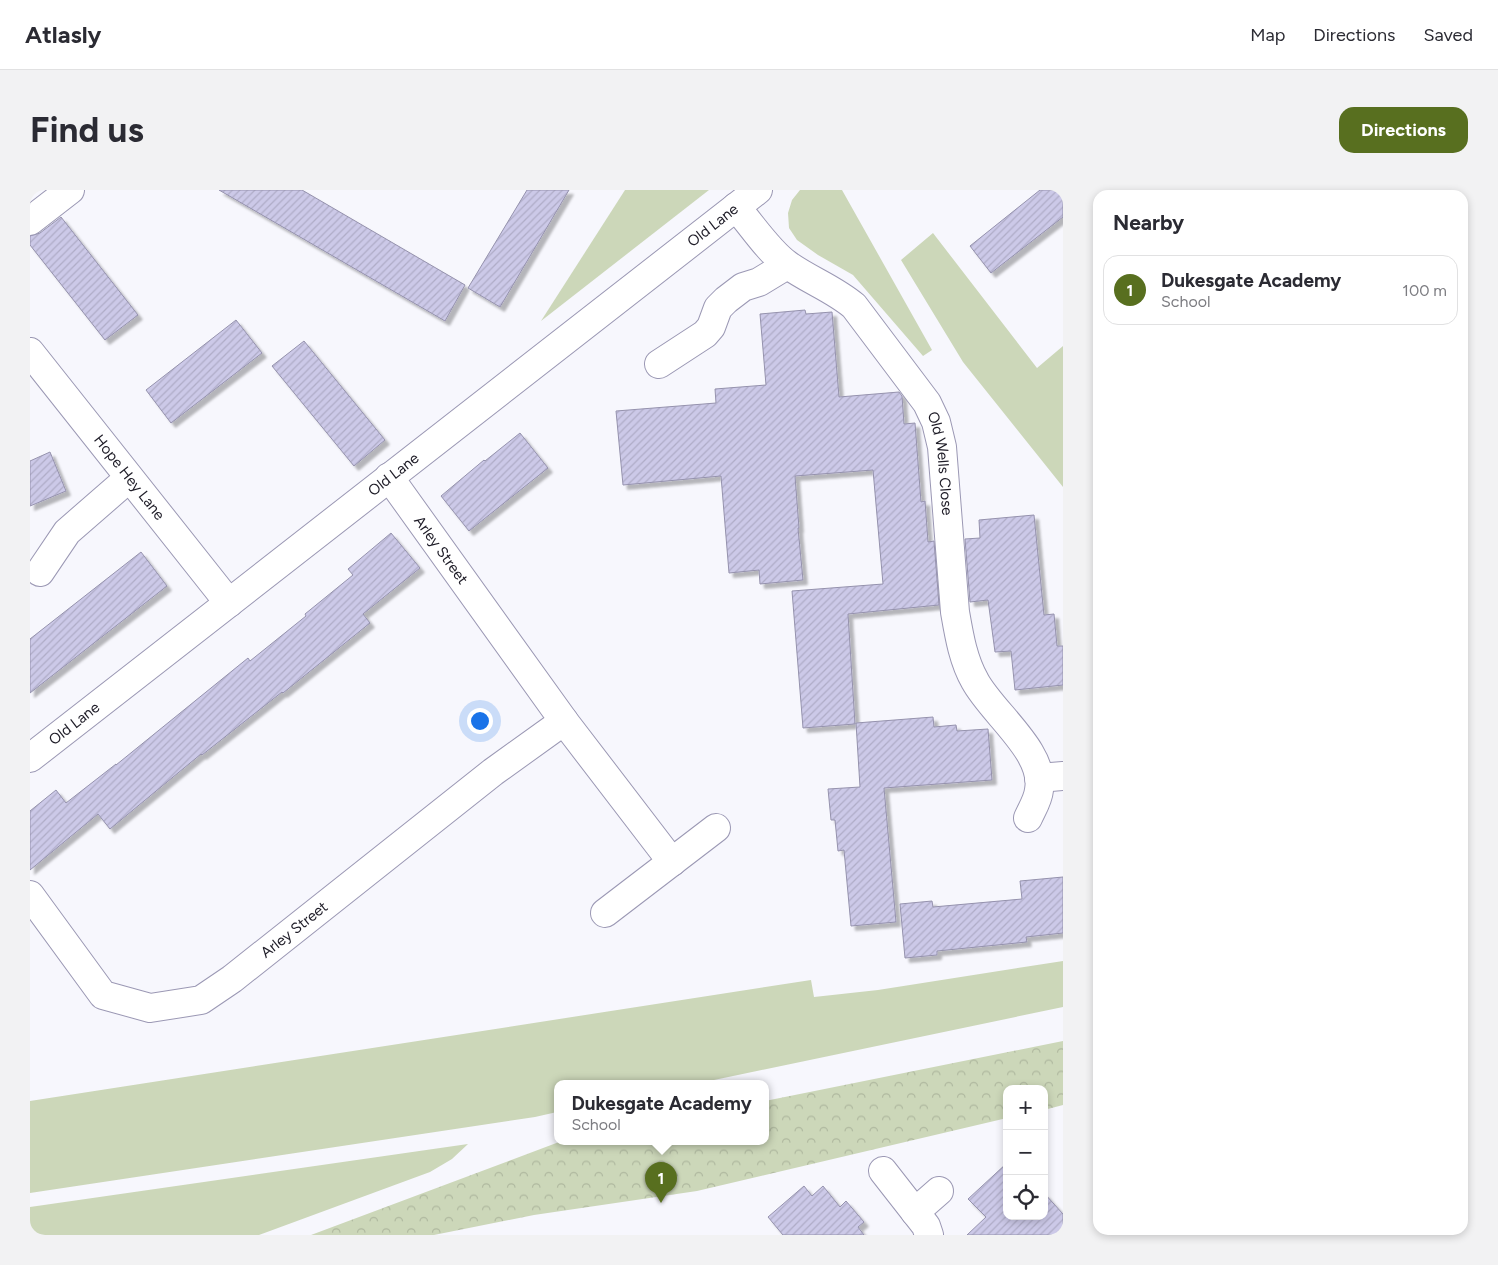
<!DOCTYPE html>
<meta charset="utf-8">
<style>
:root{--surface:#fff;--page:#f2f2f3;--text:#2b2b33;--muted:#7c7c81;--line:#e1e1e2;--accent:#586f1f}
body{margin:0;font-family:Figtree,sans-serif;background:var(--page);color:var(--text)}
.controls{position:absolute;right:15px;bottom:15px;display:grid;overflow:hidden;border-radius:10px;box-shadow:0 2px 8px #0003}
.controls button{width:45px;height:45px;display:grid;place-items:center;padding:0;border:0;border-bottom:1px solid var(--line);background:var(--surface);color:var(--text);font:25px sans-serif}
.you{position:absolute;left:449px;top:530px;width:18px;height:18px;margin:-12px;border:4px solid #fff;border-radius:50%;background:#1a73e8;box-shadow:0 0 0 8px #1a73e833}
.badge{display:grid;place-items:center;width:32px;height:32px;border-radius:50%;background:var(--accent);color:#fff;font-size:16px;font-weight:700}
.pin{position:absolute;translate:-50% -41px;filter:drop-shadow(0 1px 2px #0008)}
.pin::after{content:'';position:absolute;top:26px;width:18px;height:15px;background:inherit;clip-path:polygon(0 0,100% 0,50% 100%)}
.popup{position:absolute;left:524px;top:890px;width:215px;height:65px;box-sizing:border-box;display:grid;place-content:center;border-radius:10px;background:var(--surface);filter:drop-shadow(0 1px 4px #0005);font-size:16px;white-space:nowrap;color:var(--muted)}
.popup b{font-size:19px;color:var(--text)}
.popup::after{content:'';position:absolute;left:50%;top:100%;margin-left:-10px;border:10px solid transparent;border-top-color:var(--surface)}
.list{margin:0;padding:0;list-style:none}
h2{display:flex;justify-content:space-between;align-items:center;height:65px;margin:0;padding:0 20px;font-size:21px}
h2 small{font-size:16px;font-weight:400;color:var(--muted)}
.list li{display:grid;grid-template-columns:32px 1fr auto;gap:15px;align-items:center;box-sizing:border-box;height:70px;margin:0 10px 10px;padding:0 10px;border:1px solid var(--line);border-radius:15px}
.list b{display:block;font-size:19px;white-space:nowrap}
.list p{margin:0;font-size:16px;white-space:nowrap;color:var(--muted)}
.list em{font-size:16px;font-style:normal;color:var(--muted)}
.icon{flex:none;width:28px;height:28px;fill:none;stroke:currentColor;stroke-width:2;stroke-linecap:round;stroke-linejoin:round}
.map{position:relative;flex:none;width:1033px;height:1045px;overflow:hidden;border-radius:15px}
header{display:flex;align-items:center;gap:30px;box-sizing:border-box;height:70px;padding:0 25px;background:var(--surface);border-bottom:1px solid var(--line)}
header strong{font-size:24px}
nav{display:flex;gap:28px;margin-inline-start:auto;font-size:18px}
.intro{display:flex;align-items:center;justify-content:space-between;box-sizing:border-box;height:120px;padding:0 30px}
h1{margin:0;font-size:35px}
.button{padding:12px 22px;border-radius:15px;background:var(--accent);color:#fff;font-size:18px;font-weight:700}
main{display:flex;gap:30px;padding:0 30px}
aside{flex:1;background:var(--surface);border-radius:15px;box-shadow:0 2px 8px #0003}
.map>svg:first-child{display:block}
.grass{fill:#ccd7b9}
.forest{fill:url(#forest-crowns)}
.building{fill:url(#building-hatch);stroke:#9592ad;filter:url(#shadow)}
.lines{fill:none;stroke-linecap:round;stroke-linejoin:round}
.minor-casing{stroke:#9b98b4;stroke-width:30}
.minor{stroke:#fff;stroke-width:28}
.labels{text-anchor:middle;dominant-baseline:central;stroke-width:5;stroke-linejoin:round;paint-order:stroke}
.street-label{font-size:15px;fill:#1d1b26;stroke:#fff}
</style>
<header>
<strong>Atlasly</strong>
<nav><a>Map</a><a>Directions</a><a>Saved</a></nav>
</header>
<div class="intro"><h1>Find us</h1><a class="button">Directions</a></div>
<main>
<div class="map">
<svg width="1033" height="1045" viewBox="0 0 1033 1045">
<defs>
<pattern id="forest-crowns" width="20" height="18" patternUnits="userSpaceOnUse" patternTransform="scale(1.25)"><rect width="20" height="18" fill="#ccd7b9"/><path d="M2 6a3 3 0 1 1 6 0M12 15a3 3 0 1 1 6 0" fill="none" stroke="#afb89f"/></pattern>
<pattern id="building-hatch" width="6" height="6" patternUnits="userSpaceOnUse" patternTransform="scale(1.25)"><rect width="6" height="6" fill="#ccc9e8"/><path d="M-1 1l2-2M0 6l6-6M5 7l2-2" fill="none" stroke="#afacc7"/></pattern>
<filter id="shadow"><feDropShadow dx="4.5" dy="4.5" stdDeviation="1" flood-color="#0004"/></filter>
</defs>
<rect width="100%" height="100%" fill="#f7f7fd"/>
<!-- grass -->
<g class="grass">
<path d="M 595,0 L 679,0 L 511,131 Z"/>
<path d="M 770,0 L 812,0 L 902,160 L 893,166 L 823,85 L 788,65 L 767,50 L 759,38 L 758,23 L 762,10 Z"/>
<path d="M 903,43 L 1007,178 L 1033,156 L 1033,297 L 933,172 L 871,70 Z"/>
<path d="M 1033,771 L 1033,817 L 665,894 L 527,894 L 527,922 L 505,927 L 0,1003 L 0,911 L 781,790 L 784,807 L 848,800 Z"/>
<path d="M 438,954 L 422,969 L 400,982 L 229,1045 L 0,1045 L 0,1017 Z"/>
</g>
<!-- forest -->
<path class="forest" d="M 1033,851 L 1033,915 L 1014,920 L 1014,899 L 977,899 L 977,928 L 667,1001 L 504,1025 L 404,1045 L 281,1045 L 529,952 L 735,952 L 735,911 Z"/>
<!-- building -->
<g class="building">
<path d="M 189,0 L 272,0 L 435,95 L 415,131 Z"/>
<path d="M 497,0 L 539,0 L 470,117 L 438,98 Z"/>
<path d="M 1010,0 L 1033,0 L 1033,27 L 961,83 L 940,56 Z"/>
<path d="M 31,27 L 108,125 L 75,150 L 0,55 L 0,46 L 10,43 Z"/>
<path d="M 775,120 L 776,124 L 802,122 L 809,207 L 869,202 L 872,206 L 874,234 L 885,233 L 891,312 L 895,311 L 898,352 L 904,351 L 909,415 L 818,424 L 825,534 L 773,538 L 762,401 L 853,394 L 843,280 L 765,286 L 769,338 L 768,338 L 773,390 L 730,394 L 729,380 L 699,383 L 691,286 L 593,295 L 586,221 L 686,213 L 685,199 L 736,195 L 730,124 Z"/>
<path d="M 206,130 L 232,163 L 141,233 L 116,200 Z"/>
<path d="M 274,151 L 355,250 L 324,276 L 242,176 Z"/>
<path d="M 490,243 L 518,278 L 439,341 L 411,306 L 454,270 L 455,271 Z"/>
<path d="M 20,262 L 36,301 L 0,316 L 0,271 Z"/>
<path d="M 1004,325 L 1014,425 L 1024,424 L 1027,456 L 1033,456 L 1033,495 L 985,500 L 981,461 L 965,462 L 958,410 L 940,412 L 935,349 L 950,348 L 949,330 Z"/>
<path d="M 361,343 L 390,378 L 333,424 L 340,433 L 253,503 L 252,502 L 172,565 L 171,564 L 80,639 L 68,624 L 0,680 L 0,621 L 26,600 L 36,613 L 86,574 L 86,575 L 218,468 L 220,471 L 276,426 L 275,424 L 323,385 L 318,379 Z"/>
<path d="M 111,362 L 137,396 L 0,503 L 0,449 Z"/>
<path d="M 903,527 L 904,537 L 926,535 L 927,541 L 958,539 L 962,590 L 854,598 L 866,732 L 821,736 L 814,660 L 808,661 L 805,630 L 801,630 L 798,599 L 830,597 L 826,533 Z"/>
<path d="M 1033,687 L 1033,743 L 996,747 L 997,752 L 907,761 L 907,765 L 875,768 L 870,714 L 902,711 L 903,717 L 992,709 L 990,691 Z"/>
<path d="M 977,973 L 977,1026 L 1014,1026 L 1014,1003 L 1033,1024 L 1033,1045 L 937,1045 L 956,1027 L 938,1009 Z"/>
<path d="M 774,996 L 782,1006 L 793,996 L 810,1017 L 816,1011 L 834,1032 L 828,1037 L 834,1045 L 753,1045 L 738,1027 Z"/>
</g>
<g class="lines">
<defs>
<g id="minor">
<path id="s1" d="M 706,17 C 721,34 739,62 758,75 C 779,90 804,99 824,116 L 897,213 L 906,232 L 912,257 L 925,422 C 929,445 933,470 945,491 C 962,523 1016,562 1009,600 C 1008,610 1002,619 998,628"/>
<path d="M 0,31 L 40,0"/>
<path id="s2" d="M 0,162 L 199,413"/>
<path d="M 629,174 L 675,144 L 681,137 L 688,118 L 696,110 L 713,97 L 729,92 L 757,75"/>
<path d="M 10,382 L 37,342 L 99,288"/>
<path d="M 534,531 L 642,672"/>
<path id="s3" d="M 0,568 L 728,0"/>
<path d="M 1009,588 L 1033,586"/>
<path id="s4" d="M 0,705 L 73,805 L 120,818 L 171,810 L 202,789 L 463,582 L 534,531 L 359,287"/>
<path d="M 575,723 L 686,638"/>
<path d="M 853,981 L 896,1036 L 899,1045"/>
<path d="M 885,1022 L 909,1001"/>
</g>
</defs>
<!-- minor casing -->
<use href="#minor" class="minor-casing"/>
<!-- minor -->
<use href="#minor" class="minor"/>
</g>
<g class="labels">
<!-- street labels -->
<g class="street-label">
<text stroke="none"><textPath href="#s3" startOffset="866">Old Lane</textPath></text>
<text stroke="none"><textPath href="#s1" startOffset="340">Old Wells Close</textPath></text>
<text stroke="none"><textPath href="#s3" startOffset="461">Old Lane</textPath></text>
<text stroke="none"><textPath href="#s2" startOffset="160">Hope Hey Lane</textPath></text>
<text transform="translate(411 360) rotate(54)">Arley Street</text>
<text stroke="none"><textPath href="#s3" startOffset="56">Old Lane</textPath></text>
<text stroke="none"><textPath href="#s4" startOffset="341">Arley Street</textPath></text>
</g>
</g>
</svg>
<div class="controls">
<button>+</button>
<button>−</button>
<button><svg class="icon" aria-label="locate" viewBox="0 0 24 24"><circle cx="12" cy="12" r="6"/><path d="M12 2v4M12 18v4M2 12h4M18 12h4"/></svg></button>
</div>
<div class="you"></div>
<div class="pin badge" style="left:631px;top:1013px">1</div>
<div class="popup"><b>Dukesgate Academy</b>School</div>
</div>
<aside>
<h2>Nearby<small></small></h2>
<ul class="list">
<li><span class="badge">1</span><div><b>Dukesgate Academy</b><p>School</p></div><em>100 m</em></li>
</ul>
</aside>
</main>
